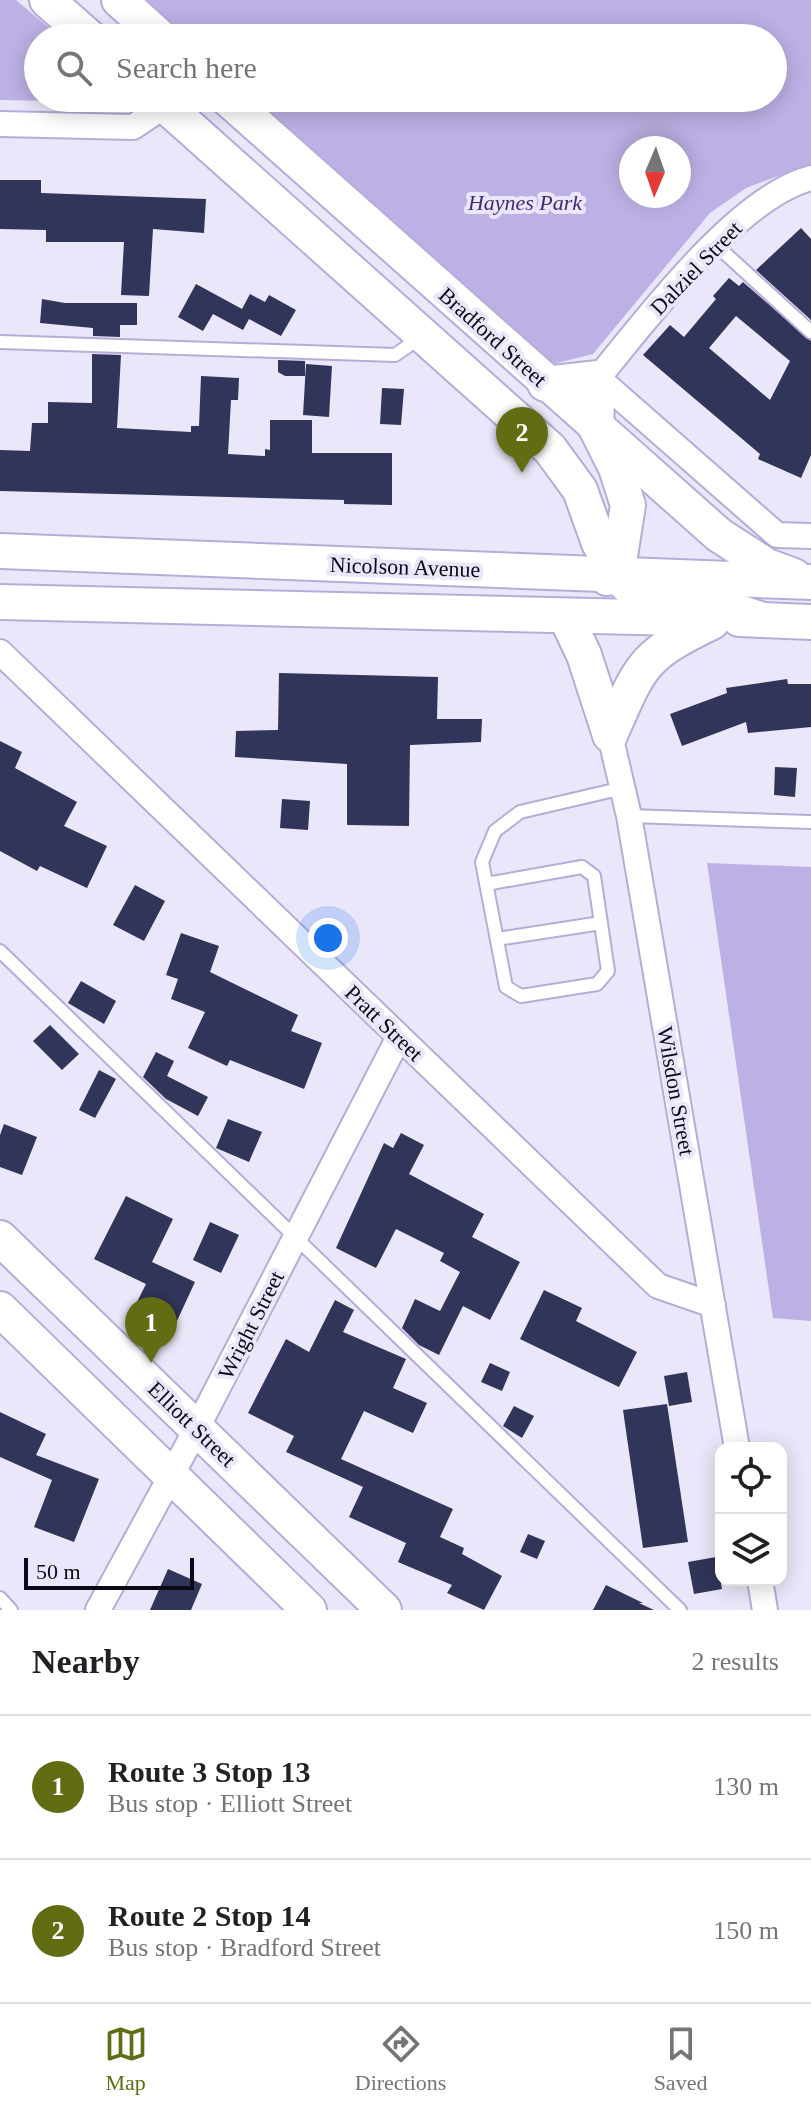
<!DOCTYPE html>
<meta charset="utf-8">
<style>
:root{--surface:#fff;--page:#f2f2f2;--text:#202124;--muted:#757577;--line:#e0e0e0;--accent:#626c13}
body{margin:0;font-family:Georgia,serif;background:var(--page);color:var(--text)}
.controls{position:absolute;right:24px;bottom:24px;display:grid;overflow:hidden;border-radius:16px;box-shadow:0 4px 20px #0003}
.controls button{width:72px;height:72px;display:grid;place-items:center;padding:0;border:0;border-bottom:2px solid var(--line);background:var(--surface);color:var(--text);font:40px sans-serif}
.compass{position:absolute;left:619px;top:136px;width:72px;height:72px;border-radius:50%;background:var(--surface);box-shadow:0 4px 20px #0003;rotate:182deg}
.scale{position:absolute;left:24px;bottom:20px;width:170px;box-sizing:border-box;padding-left:8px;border:4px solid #0d0817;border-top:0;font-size:22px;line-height:28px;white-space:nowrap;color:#0d0817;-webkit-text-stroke:6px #ebe7fa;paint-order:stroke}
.you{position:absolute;left:328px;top:938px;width:28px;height:28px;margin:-20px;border:6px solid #fff;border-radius:50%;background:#1a73e8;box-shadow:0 0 0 12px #1a73e833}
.badge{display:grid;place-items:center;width:52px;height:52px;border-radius:50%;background:var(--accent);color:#fff;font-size:26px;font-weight:700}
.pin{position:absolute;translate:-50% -66px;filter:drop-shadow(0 2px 4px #0008)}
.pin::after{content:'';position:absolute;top:42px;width:28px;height:24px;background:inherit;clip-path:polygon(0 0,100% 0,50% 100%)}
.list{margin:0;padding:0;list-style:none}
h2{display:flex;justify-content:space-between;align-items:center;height:104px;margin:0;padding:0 32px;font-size:34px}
h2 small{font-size:26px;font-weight:400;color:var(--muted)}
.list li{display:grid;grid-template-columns:52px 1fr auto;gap:24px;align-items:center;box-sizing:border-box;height:144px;padding:0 32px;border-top:2px solid var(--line)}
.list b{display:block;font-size:30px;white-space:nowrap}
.list p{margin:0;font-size:26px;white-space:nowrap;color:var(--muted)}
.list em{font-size:26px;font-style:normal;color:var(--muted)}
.icon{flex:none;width:44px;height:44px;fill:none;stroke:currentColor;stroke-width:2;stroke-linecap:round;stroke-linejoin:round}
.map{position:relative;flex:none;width:811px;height:1610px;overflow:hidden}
.search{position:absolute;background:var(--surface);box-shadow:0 4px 20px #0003;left:24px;right:24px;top:24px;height:88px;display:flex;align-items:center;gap:20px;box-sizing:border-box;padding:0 28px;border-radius:44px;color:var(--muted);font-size:30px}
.sheet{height:392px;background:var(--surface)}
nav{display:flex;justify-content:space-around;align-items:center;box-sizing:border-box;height:112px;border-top:2px solid var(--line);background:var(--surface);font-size:22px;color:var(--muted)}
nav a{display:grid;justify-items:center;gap:4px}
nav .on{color:var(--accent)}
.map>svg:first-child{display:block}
.green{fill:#bdb0e5;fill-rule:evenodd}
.building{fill:#303559;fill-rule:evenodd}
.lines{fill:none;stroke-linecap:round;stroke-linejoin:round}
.lane-casing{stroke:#b7acd8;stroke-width:16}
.street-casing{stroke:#b7acd8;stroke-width:28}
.secondary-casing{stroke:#b7acd8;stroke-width:38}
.lane{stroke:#fff;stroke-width:12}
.street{stroke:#fff;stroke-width:24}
.secondary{stroke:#fff;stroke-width:34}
.labels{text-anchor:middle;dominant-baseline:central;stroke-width:8;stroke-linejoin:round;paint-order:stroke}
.park-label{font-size:22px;font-style:italic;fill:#422871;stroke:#ebe7fa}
.street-label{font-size:22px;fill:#0d0817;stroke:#ebe7fa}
</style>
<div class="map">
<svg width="811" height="1610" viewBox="0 0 811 1610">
<rect width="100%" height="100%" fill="#ebe7fa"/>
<!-- green -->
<g class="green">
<path d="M 0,0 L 16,0 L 61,38 L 38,38 L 38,98 L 113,98 L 110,102 L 0,100 Z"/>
<path d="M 143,0 L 811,0 L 811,164 L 746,188 L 710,213 L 593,354 L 549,365 L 252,98 L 773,98 L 773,38 L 185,38 ZM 631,148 L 679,148 L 679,196 L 631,196 Z"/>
<path d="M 707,863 L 811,867 L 811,1321 L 773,1318 Z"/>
</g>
<!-- building -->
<g class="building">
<path d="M 0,180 L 41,180 L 41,193 L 206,199 L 204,233 L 153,229 L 149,296 L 121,295 L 124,242 L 46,242 L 46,230 L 0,229 Z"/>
<path d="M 801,228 L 811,239 L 811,320 L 756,270 Z"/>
<path d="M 729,278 L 739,286 L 743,282 L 811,341 L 811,455 L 801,478 L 758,459 L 760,454 L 643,355 L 670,325 L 684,337 L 716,299 L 713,296 ZM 736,316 L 790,361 L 770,400 L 709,348 Z"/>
<path d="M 196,284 L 242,309 L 250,294 L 265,302 L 269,295 L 296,310 L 281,336 L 249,319 L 243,330 L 213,314 L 203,331 L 178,317 Z"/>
<path d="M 42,299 L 65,303 L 137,303 L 137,325 L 120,325 L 120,337 L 93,336 L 93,328 L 40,323 Z"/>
<path d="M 92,354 L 121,355 L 117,428 L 191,432 L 191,426 L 199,426 L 201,376 L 239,378 L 238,400 L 231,400 L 228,454 L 265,456 L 265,449 L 270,450 L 270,420 L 312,420 L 312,453 L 392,453 L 392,505 L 344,504 L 344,500 L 0,491 L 0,450 L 30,451 L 32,423 L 48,423 L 48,402 L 92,403 Z"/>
<path d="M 278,360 L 305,361 L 305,376 L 285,376 L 278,372 Z"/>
<path d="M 306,364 L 332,366 L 329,417 L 303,415 Z"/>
<path d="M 382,388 L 404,389 L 401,425 L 380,424 Z"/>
<path d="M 279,673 L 438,677 L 437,719 L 482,719 L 481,742 L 410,745 L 409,826 L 347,825 L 347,764 L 235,757 L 236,731 L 278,730 Z"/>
<path d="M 787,679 L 788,684 L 811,684 L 811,727 L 748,733 L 746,722 L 682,746 L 670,714 L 727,693 L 726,688 Z"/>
<path d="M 0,741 L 22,752 L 15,768 L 77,802 L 64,826 L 107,846 L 87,888 L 40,866 L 37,871 L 0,851 Z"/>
<path d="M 775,767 L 797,768 L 795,797 L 774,795 Z"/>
<path d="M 282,799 L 310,801 L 308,830 L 280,828 Z"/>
<path d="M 135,885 L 165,901 L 144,941 L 113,925 Z"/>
<path d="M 181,933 L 219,946 L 210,972 L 298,1015 L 291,1031 L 322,1043 L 304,1089 L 230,1060 L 227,1066 L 188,1048 L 205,1012 L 171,999 L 178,979 L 166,975 Z"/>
<path d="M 81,981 L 116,1001 L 104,1024 L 68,1003 Z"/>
<path d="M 50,1025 L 79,1054 L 62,1070 L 33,1041 Z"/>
<path d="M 156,1052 L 174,1061 L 167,1076 L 208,1097 L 198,1116 L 166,1099 L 143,1077 Z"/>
<path d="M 99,1070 L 116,1079 L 95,1118 L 79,1110 Z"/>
<path d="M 228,1119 L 262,1132 L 249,1162 L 216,1148 Z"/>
<path d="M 4,1124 L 37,1137 L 22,1175 L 0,1167 L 0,1135 Z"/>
<path d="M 401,1133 L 424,1145 L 409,1174 L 484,1214 L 472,1237 L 520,1262 L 490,1320 L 463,1306 L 439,1355 L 419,1345 L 402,1328 L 415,1299 L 440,1311 L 460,1272 L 440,1261 L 444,1253 L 396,1229 L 376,1268 L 336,1248 L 384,1143 L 393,1148 Z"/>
<path d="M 126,1196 L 173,1219 L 152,1262 L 195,1282 L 176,1323 L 136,1304 L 146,1284 L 94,1259 Z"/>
<path d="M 210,1222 L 239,1235 L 221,1273 L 193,1260 Z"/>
<path d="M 544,1290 L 582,1308 L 576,1321 L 637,1352 L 619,1387 L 520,1339 Z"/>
<path d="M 335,1300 L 354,1310 L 343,1332 L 406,1359 L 393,1388 L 427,1403 L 413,1433 L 364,1411 L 341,1459 L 453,1509 L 440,1537 L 464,1548 L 462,1554 L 502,1576 L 484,1610 L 447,1593 L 452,1585 L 398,1562 L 406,1543 L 349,1517 L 363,1487 L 286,1452 L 294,1436 L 248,1413 L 286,1339 L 309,1352 Z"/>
<path d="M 490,1363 L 510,1372 L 502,1391 L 481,1382 Z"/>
<path d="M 687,1372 L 692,1402 L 669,1406 L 664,1376 Z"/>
<path d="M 667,1404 L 688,1542 L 643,1548 L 623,1410 Z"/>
<path d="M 514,1406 L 534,1416 L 522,1438 L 503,1426 Z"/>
<path d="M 0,1412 L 46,1434 L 36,1455 L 99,1479 L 74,1542 L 34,1527 L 52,1480 L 0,1457 Z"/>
<path d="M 528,1534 L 545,1541 L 537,1559 L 520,1552 Z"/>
<path d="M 716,1557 L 722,1589 L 694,1594 L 688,1562 Z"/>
<path d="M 168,1569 L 202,1584 L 191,1610 L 150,1610 Z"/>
<path d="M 606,1585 L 643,1603 L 639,1603 L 654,1610 L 593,1610 Z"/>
</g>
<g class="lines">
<defs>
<g id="lane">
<path d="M 716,245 L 811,332"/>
<path d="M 0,342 L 395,355 L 421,337"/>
<path d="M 629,816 L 811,822"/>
<path d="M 486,884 L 582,867 L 594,876 L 608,971 L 597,984 L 521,996 L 506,987 L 482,862 L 495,831 L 520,812 L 623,788"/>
<path d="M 497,939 L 601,923"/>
<path d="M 0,951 L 680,1610"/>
<path d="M 0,1598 L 11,1610"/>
</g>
<g id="street">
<path d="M 0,124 L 133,127 L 166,105"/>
<path d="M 811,178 C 737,197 646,320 598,378 L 777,535 L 811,536"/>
<path d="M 0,652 L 658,1286 L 713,1305"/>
<path d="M 610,735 L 629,816 L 737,1448"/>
<path d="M 760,1580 L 765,1610"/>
<path d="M 98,1610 L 197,1428 L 399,1037"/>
</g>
<g id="secondary">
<path d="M 47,0 L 90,38"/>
<path d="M 119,0 L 161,38"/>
<path d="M 157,98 L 550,449 L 580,490 L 599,543 L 617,575 L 633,591 L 651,601 L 717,605 L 763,620"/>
<path d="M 227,98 L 719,535 L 767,566 L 794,576"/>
<path d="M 545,384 L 598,378 L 596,428 L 616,468 L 628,505 L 617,575 L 607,578"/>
<path d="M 0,551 L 811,582"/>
<path d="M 0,602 L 679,618"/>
<path d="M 566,617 L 584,655 L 610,735"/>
<path d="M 739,619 L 811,622"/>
<path d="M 610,735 C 641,665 641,656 712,622"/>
<path d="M 0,1238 L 384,1610"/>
<path d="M 0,1309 L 309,1610"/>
</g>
</defs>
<!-- lane casing -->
<use href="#lane" class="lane-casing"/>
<!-- street casing -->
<use href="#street" class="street-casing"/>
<!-- secondary casing -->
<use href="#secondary" class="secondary-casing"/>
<!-- lane -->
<use href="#lane" class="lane"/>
<!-- street -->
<use href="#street" class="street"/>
<!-- secondary -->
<use href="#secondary" class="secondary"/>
</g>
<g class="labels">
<!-- park labels -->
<g class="park-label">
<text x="525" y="202">Haynes Park</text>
</g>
<!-- street labels -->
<g class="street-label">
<text transform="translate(696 268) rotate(-46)">Dalziel Street</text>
<text transform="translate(493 337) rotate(42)">Bradford Street</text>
<text transform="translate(405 567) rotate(2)">Nicolson Avenue</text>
<text transform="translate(384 1023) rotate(44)">Pratt Street</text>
<text transform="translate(676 1091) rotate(80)">Wilsdon Street</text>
<text transform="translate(251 1325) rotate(-63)">Wright Street</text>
<text transform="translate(192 1424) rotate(44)">Elliott Street</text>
</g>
</g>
</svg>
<div class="controls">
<button><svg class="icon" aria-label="locate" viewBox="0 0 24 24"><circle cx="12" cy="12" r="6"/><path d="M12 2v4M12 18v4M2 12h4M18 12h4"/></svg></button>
<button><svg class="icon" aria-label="layers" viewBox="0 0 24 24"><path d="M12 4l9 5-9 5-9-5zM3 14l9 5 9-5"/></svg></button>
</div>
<svg class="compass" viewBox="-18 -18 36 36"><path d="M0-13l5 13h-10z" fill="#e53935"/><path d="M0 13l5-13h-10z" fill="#757577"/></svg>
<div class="scale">50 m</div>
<div class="you"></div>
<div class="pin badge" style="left:151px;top:1363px">1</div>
<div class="pin badge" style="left:522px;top:473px">2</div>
<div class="search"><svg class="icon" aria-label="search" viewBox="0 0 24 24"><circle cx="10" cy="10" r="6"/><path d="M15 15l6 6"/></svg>Search here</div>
</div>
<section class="sheet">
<h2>Nearby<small>2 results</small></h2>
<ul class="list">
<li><span class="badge">1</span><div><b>Route 3 Stop 13</b><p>Bus stop · Elliott Street</p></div><em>130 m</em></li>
<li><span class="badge">2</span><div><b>Route 2 Stop 14</b><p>Bus stop · Bradford Street</p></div><em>150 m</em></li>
</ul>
</section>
<nav>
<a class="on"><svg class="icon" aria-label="map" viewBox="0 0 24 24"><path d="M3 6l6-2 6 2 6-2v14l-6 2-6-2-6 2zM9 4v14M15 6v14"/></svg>Map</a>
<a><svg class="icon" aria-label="directions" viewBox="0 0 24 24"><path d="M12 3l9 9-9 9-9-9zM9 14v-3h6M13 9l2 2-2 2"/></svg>Directions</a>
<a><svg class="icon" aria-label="saved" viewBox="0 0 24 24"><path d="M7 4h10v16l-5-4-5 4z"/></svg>Saved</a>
</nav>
